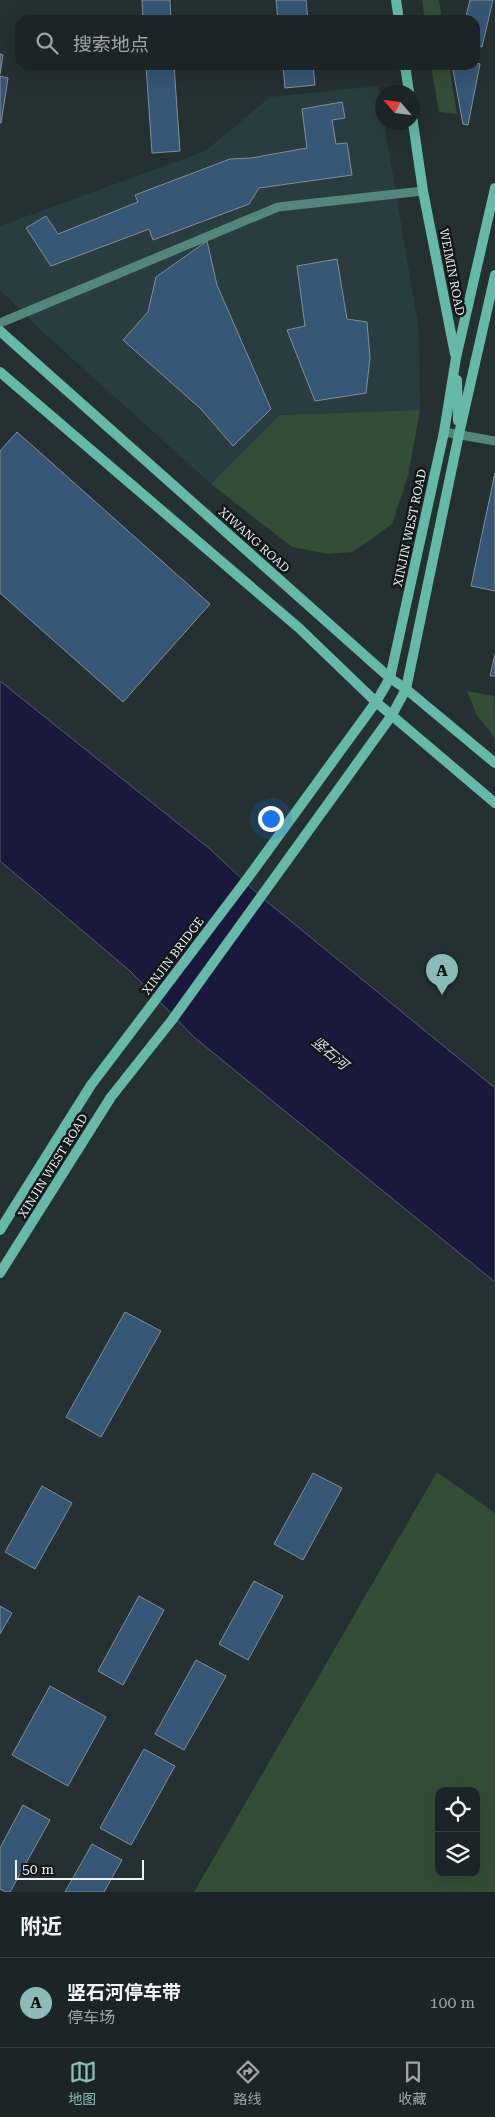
<!DOCTYPE html>
<html lang="zh">
<meta charset="utf-8">
<style>
:root{--surface:#1b2426;--page:#283032;--text:#f1f3f6;--muted:#a0a4a7;--line:#394143;--accent:#8bbbb9}
body{margin:0;font-family:"Roboto Serif","Noto Sans SC",serif;background:var(--page);color:var(--text)}
.controls{position:absolute;right:15px;bottom:15px;display:grid;overflow:hidden;border-radius:10px;box-shadow:0 5px 20px #0002}
.controls button{width:45px;height:45px;display:grid;place-items:center;padding:0;border:0;border-bottom:1px solid var(--line);background:var(--surface);color:var(--text);font:25px sans-serif}
.compass{position:absolute;left:375px;top:85px;width:45px;height:45px;border-radius:50%;background:var(--surface);box-shadow:0 5px 20px #0002;rotate:298deg}
.scale{position:absolute;left:15px;bottom:12px;width:129px;box-sizing:border-box;padding-left:5px;border:2px solid #eaf2f3;border-top:0;font-size:14px;line-height:18px;white-space:nowrap;color:#eaf2f3;-webkit-text-stroke:4px #121718;paint-order:stroke}
.you{position:absolute;left:270px;top:818px;width:18px;height:18px;margin:-12px;border:4px solid #fff;border-radius:50%;background:#1a73e8;box-shadow:0 0 0 8px #1a73e833}
.badge{display:grid;place-items:center;width:32px;height:32px;border-radius:50%;background:var(--accent);color:#111;font-size:16px;font-weight:700}
.pin{position:absolute;translate:-50% -41px;filter:drop-shadow(0 1px 2px #0008)}
.pin::after{content:'';position:absolute;top:26px;width:18px;height:15px;background:inherit;clip-path:polygon(0 0,100% 0,50% 100%)}
.list{margin:0;padding:0;list-style:none}
h2{display:flex;justify-content:space-between;align-items:center;height:65px;margin:0;padding:0 20px;font-size:21px}
h2 small{font-size:16px;font-weight:400;color:var(--muted)}
.list li{display:grid;grid-template-columns:32px 1fr auto;gap:15px;align-items:center;box-sizing:border-box;height:90px;padding:0 20px;border-top:1px solid var(--line)}
.list b{display:block;font-size:19px;white-space:nowrap}
.list p{margin:0;font-size:16px;white-space:nowrap;color:var(--muted)}
.list em{font-size:16px;font-style:normal;color:var(--muted)}
.icon{flex:none;width:28px;height:28px;fill:none;stroke:currentColor;stroke-width:2;stroke-linecap:round;stroke-linejoin:round}
.map{position:relative;flex:none;width:495px;height:1892px;overflow:hidden}
.search{position:absolute;background:var(--surface);box-shadow:0 5px 20px #0002;left:15px;right:15px;top:15px;height:55px;display:flex;align-items:center;gap:12px;box-sizing:border-box;padding:0 18px;border-radius:15px;color:var(--muted);font-size:19px}
.sheet{height:155px;background:var(--surface)}
nav{display:flex;justify-content:space-around;align-items:center;box-sizing:border-box;height:70px;border-top:1px solid var(--line);background:var(--surface);font-size:14px;color:var(--muted)}
nav a{display:grid;justify-items:center;gap:2px}
nav .on{color:var(--accent)}
.map>svg:first-child{display:block}
.built{fill:#293c40}
.green{fill:#354d36;fill-rule:evenodd}
.water{fill:#1a193b;stroke:#585a72}
.building{fill:#355675;stroke:#858e96}
.lines{fill:none;stroke-linecap:round;stroke-linejoin:round}
.lane{stroke:#54867c;stroke-width:9}
.secondary{stroke:#66b8a8;stroke-width:10}
.labels{text-anchor:middle;dominant-baseline:central;stroke-width:5;stroke-linejoin:round;paint-order:stroke}
.street-label{font-size:12px;fill:#eaf2f3;stroke:#121718}
.water-label{font-size:14px;font-style:italic;fill:#dcdef9;stroke:#121718}
</style>
<div class="map">
<svg width="495" height="1892" viewBox="0 0 495 1892">
<rect width="100%" height="100%" fill="#243032"/>
<!-- built -->
<path class="built" d="M 378,86 L 419,330 L 420,410 L 281,415 L 211,484 L 45,334 L 0,290 L 0,226 L 205,151 L 270,97 Z"/>
<!-- green -->
<g class="green">
<path d="M 422,0 L 439,0 L 442,20 L 425,20 Z"/>
<path d="M 431,65 L 449,65 L 457,114 L 439,112 Z"/>
<path d="M 420,410 L 408,476 L 392,524 L 353,552 L 328,554 L 292,547 L 211,484 L 280,415 Z"/>
<path d="M 467,691 L 494,696 L 495,738 L 476,714 Z"/>
<path d="M 437,1472 L 495,1513 L 495,1892 L 194,1892 ZM 439,1791 L 476,1791 L 476,1873 L 439,1873 Z"/>
</g>
<!-- water -->
<path class="water" d="M 0,681 L 210,849 L 260,896 L 495,1088 L 495,1282 L 195,1038 L 130,971 L 0,861 Z"/>
<!-- building -->
<g class="building">
<path d="M 142,0 L 170,0 L 171,20 L 143,20 Z"/>
<path d="M 276,0 L 306,0 L 308,20 L 278,20 Z"/>
<path d="M 470,0 L 493,0 L 482,47 L 475,45 L 475,20 L 465,20 Z"/>
<path d="M 0,54 L 3,55 L 0,74 Z"/>
<path d="M 475,63 L 480,64 L 468,125 L 463,124 L 452,65 L 475,65 Z"/>
<path d="M 146,65 L 174,65 L 180,151 L 152,153 Z"/>
<path d="M 283,65 L 313,65 L 315,85 L 285,88 Z"/>
<path d="M 0,76 L 8,78 L 1,123 L 0,123 Z"/>
<path d="M 342,102 L 345,118 L 332,120 L 336,144 L 347,143 L 352,175 L 259,188 L 249,204 L 153,240 L 149,229 L 51,266 L 26,228 L 46,216 L 58,234 L 138,202 L 135,195 L 230,159 L 251,158 L 307,148 L 302,109 Z"/>
<path d="M 207,241 L 217,285 L 271,409 L 233,446 L 201,409 L 123,340 L 148,312 L 156,277 Z"/>
<path d="M 337,259 L 347,319 L 367,322 L 370,358 L 366,393 L 315,401 L 287,330 L 305,326 L 297,266 Z"/>
<path d="M 17,432 L 210,604 L 123,702 L 0,593 L 0,451 Z"/>
<path d="M 495,473 L 495,591 L 471,586 Z"/>
<path d="M 495,654 L 495,676 L 490,676 Z"/>
<path d="M 125,1312 L 161,1331 L 101,1437 L 66,1417 Z"/>
<path d="M 313,1473 L 342,1488 L 303,1560 L 274,1544 Z"/>
<path d="M 42,1486 L 72,1503 L 35,1569 L 5,1552 Z"/>
<path d="M 254,1581 L 283,1596 L 248,1660 L 219,1644 Z"/>
<path d="M 139,1596 L 164,1610 L 123,1685 L 98,1671 Z"/>
<path d="M 0,1606 L 12,1613 L 0,1634 Z"/>
<path d="M 196,1660 L 226,1676 L 184,1750 L 155,1734 Z"/>
<path d="M 50,1686 L 106,1717 L 68,1786 L 12,1755 Z"/>
<path d="M 144,1749 L 175,1766 L 131,1845 L 100,1828 Z"/>
<path d="M 23,1805 L 50,1820 L 10,1892 L 6,1892 L 0,1889 L 0,1848 Z"/>
<path d="M 92,1844 L 122,1860 L 104,1892 L 65,1892 Z"/>
</g>
<g class="lines">
<!-- lane -->
<g class="lane">
<path d="M 0,323 L 278,207 L 423,191"/>
<path d="M 444,432 L 495,441"/>
</g>
<!-- secondary -->
<g class="secondary">
<path d="M 396,0 L 399,20"/>
<path d="M 405,65 L 409,92"/>
<path d="M 412,116 L 423,191 L 455,354"/>
<path d="M 0,331 L 390,678 L 406,689 L 495,763"/>
<path d="M 0,372 L 299,628 L 376,702 L 495,803"/>
<path d="M 457,380 L 458,421"/>
<path d="M 0,1230 L 91,1085 L 247,879 L 376,702 L 390,678 L 444,432 L 456,358 L 495,188"/>
<path d="M 0,1273 L 111,1097 L 172,1020 L 392,715 L 406,689 L 459,434 L 495,275"/>
</g>
</g>
<g class="labels">
<!-- street labels -->
<g class="street-label">
<text transform="translate(452 272) rotate(79)">WEIMIN ROAD</text>
<text transform="translate(410 528) rotate(-78)">XINJIN WEST ROAD</text>
<text transform="translate(254 540) rotate(42)">XIWANG ROAD</text>
<text transform="translate(173 956) rotate(-53)">XINJIN BRIDGE</text>
<text transform="translate(53 1166) rotate(-58)">XINJIN WEST ROAD</text>
</g>
<!-- water labels -->
<g class="water-label">
<text transform="translate(330 1053) rotate(40)">竖石河</text>
</g>
</g>
</svg>
<div class="controls">
<button><svg class="icon" aria-label="locate" viewBox="0 0 24 24"><circle cx="12" cy="12" r="6"/><path d="M12 2v4M12 18v4M2 12h4M18 12h4"/></svg></button>
<button><svg class="icon" aria-label="layers" viewBox="0 0 24 24"><path d="M12 4l9 5-9 5-9-5zM3 14l9 5 9-5"/></svg></button>
</div>
<svg class="compass" viewBox="-18 -18 36 36"><path d="M0-13l5 13h-10z" fill="#e53935"/><path d="M0 13l5-13h-10z" fill="#a0a4a7"/></svg>
<div class="scale">50 m</div>
<div class="you"></div>
<div class="pin badge" style="left:442px;top:995px">A</div>
<div class="search"><svg class="icon" aria-label="search" viewBox="0 0 24 24"><circle cx="10" cy="10" r="6"/><path d="M15 15l6 6"/></svg>搜索地点</div>
</div>
<section class="sheet">
<h2>附近<small></small></h2>
<ul class="list">
<li><span class="badge">A</span><div><b>竖石河停车带</b><p>停车场</p></div><em>100 m</em></li>
</ul>
</section>
<nav>
<a class="on"><svg class="icon" aria-label="map" viewBox="0 0 24 24"><path d="M3 6l6-2 6 2 6-2v14l-6 2-6-2-6 2zM9 4v14M15 6v14"/></svg>地图</a>
<a><svg class="icon" aria-label="directions" viewBox="0 0 24 24"><path d="M12 3l9 9-9 9-9-9zM9 14v-3h6M13 9l2 2-2 2"/></svg>路线</a>
<a><svg class="icon" aria-label="saved" viewBox="0 0 24 24"><path d="M7 4h10v16l-5-4-5 4z"/></svg>收藏</a>
</nav>
